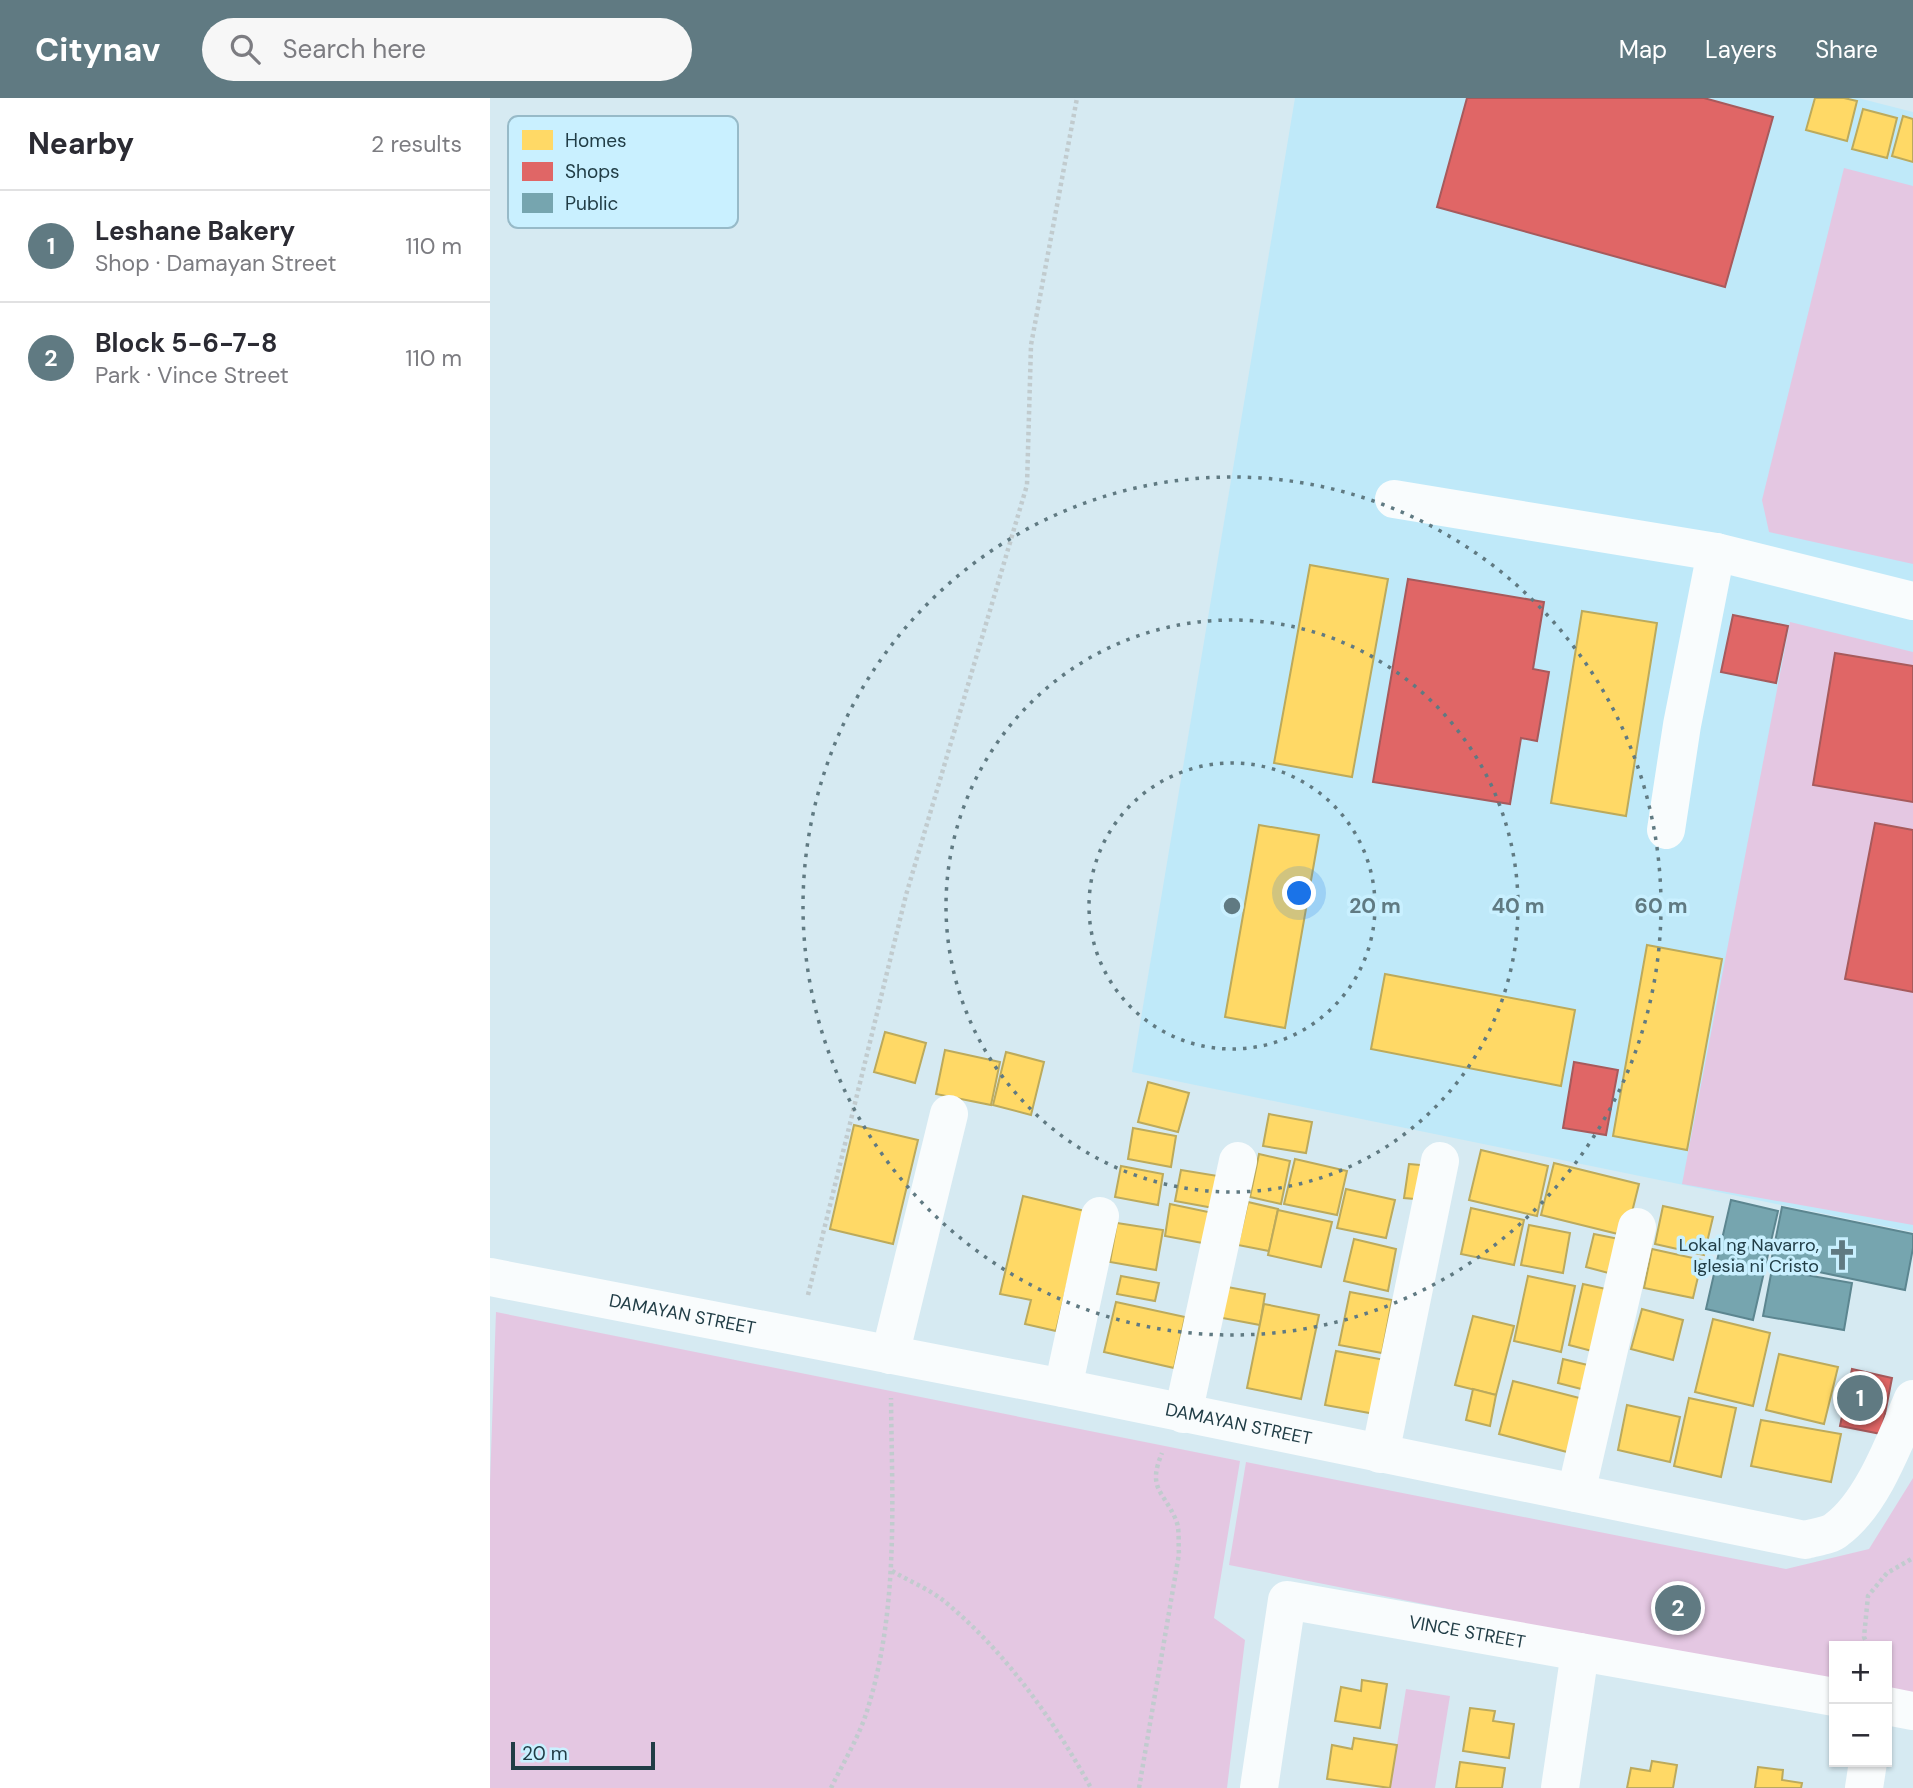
<!DOCTYPE html>
<meta charset="utf-8">
<style>
:root{--surface:#fff;--page:#f7f7f7;--text:#2b2b33;--muted:#7c7c81;--line:#e1e1e2;--accent:#607a82}
body{margin:0;font-family:"DM Sans",sans-serif;background:var(--page);color:var(--text)}
.controls{position:absolute;right:21px;bottom:21px;display:grid;overflow:hidden;border-radius:0px;box-shadow:0 2px 5px #0004}
.controls button{width:63px;height:63px;display:grid;place-items:center;padding:0;border:0;border-bottom:2px solid var(--line);background:var(--surface);color:var(--text);font:35px sans-serif}
.scale{position:absolute;left:21px;bottom:18px;width:144px;box-sizing:border-box;padding-left:7px;border:4px solid #213d46;border-top:0;font-size:19px;line-height:24px;white-space:nowrap;color:#213d46;-webkit-text-stroke:5px #c9f0ff;paint-order:stroke}
.you{position:absolute;left:810px;top:796px;width:24px;height:24px;margin:-18px;border:5px solid #fff;border-radius:50%;background:#1a73e8;box-shadow:0 0 0 10px #1a73e833}
.badge{display:grid;place-items:center;width:46px;height:46px;border-radius:50%;background:var(--accent);color:#fff;font-size:23px;font-weight:700}
.pin{position:absolute;translate:-50% -50%;border:4px solid #fff;box-shadow:0 2px 7px #0006}
.list{margin:0;padding:0;list-style:none}
h2{display:flex;justify-content:space-between;align-items:center;height:91px;margin:0;padding:0 28px;font-size:30px}
h2 small{font-size:23px;font-weight:400;color:var(--muted)}
.list li{display:grid;grid-template-columns:46px 1fr auto;gap:21px;align-items:center;box-sizing:border-box;height:112px;padding:0 28px;border-top:2px solid var(--line)}
.list b{display:block;font-size:26px;white-space:nowrap}
.list p{margin:0;font-size:23px;white-space:nowrap;color:var(--muted)}
.list em{font-size:23px;font-style:normal;color:var(--muted)}
.icon{flex:none;width:38px;height:38px;fill:none;stroke:currentColor;stroke-width:2;stroke-linecap:round;stroke-linejoin:round}
.map{position:relative;flex:none;width:1423px;height:1690px;overflow:hidden}
header{display:flex;align-items:center;gap:42px;box-sizing:border-box;height:98px;padding:0 35px;background:var(--accent);color:#fff}
header strong{font-size:33px}
nav{display:flex;gap:38px;margin-inline-start:auto;font-size:24px}
.search{width:490px;height:63px;background:var(--page);display:flex;align-items:center;gap:18px;box-sizing:border-box;padding:0 24px;border-radius:38px;color:var(--muted);font-size:26px}
main{display:flex}
aside{flex:1;background:var(--surface)}
.map>svg:first-child{display:block}
.built{fill:#bfe9f9}
.green{fill:#e4c7e2}
.homes{fill:#ffd966;stroke:#bcaa5c;stroke-width:2}
.shops{fill:#e06666;stroke:#a75a5c;stroke-width:2}
.public{fill:#76a5af;stroke:#5c8690;stroke-width:2}
.lines{fill:none;stroke-linecap:round;stroke-linejoin:round}
.path{stroke:#c1cbce;stroke-width:4.5;stroke-dasharray:3.5 3.5;stroke-linecap:butt}
.minor{stroke:#f9fcfd;stroke-width:38}
.ring{fill:none;stroke:#607a82;stroke-width:3.5;stroke-dasharray:3.5 7}
.labels{text-anchor:middle;dominant-baseline:central;stroke-width:7;stroke-linejoin:round;paint-order:stroke}
.poi-label{font-size:18px;fill:#213d46;stroke:#c9f0ff;text-anchor:end}
.street-label{font-size:18px;fill:#213d46;stroke:#c9f0ff}
.key{fill:#c9f0ff;stroke:#97bac8;stroke-width:2}
.key-label{font-size:19px;fill:#213d46}
.centre{fill:#607a82;stroke:#c9f0ff;stroke-width:3.5}
.ring-label{font-size:21px;text-anchor:middle;font-weight:bold;fill:#607a82;stroke:#c9f0ff;stroke-width:7;stroke-linejoin:round;paint-order:stroke}
</style>
<header>
<strong>Citynav</strong>
<div class="search"><svg class="icon" aria-label="search" viewBox="0 0 24 24"><circle cx="10" cy="10" r="6"/><path d="M15 15l6 6"/></svg>Search here</div>
<nav><a>Map</a><a>Layers</a><a>Share</a></nav>
</header>
<main>
<aside>
<h2>Nearby<small>2 results</small></h2>
<ul class="list">
<li><span class="badge">1</span><div><b>Leshane Bakery</b><p>Shop · Damayan Street</p></div><em>110 m</em></li>
<li><span class="badge">2</span><div><b>Block 5-6-7-8</b><p>Park · Vince Street</p></div><em>110 m</em></li>
</ul>
</aside>
<div class="map">
<svg width="1423" height="1690" viewBox="0 0 1423 1690">
<rect width="100%" height="100%" fill="#d6eaf2"/>
<!-- built -->
<path class="built" d="M 805,0 L 1368,0 L 1423,14 L 1423,1134 L 642,974 Z"/>
<!-- green -->
<g class="green">
<path d="M 1354,70 L 1423,88 L 1423,466 L 1279,434 L 1272,402 Z"/>
<path d="M 1300,524 L 1423,554 L 1423,1127 L 1192,1086 Z"/>
<path d="M 6,1214 L 750,1363 L 724,1520 L 755,1542 L 737,1690 L 0,1690 L 0,1384 Z"/>
<path d="M 756,1364 L 1296,1471 L 1379,1451 L 1423,1380 L 1423,1600 L 1397,1596 L 1397,1548 L 1344,1548 L 1344,1588 L 739,1467 Z"/>
<path d="M 916,1591 L 960,1598 L 945,1690 L 900,1690 Z"/>
</g>
<!-- homes -->
<g class="homes">
<path d="M 1325,0 L 1354,0 L 1367,3 L 1357,43 L 1316,32 Z"/>
<path d="M 1373,11 L 1407,20 L 1397,60 L 1362,51 Z"/>
<path d="M 1413,18 L 1423,21 L 1423,64 L 1402,58 Z"/>
<path d="M 820,467 L 898,481 L 862,679 L 784,665 Z"/>
<path d="M 1092,513 L 1167,525 L 1136,718 L 1061,705 Z"/>
<path d="M 769,727 L 829,737 L 795,930 L 735,919 Z"/>
<path d="M 1157,847 L 1232,861 L 1197,1052 L 1123,1038 Z"/>
<path d="M 895,876 L 1085,912 L 1071,988 L 881,951 Z"/>
<path d="M 395,934 L 436,945 L 425,985 L 384,974 Z"/>
<path d="M 455,952 L 510,964 L 501,1007 L 446,996 Z"/>
<path d="M 516,954 L 554,964 L 541,1017 L 503,1007 Z"/>
<path d="M 658,984 L 699,995 L 688,1034 L 648,1024 Z"/>
<path d="M 779,1016 L 822,1024 L 816,1055 L 773,1048 Z"/>
<path d="M 364,1027 L 428,1042 L 403,1146 L 340,1131 Z"/>
<path d="M 643,1030 L 686,1038 L 681,1069 L 638,1061 Z"/>
<path d="M 991,1052 L 1058,1068 L 1047,1118 L 979,1102 Z"/>
<path d="M 769,1056 L 800,1063 L 791,1106 L 760,1099 Z"/>
<path d="M 805,1061 L 857,1073 L 847,1117 L 794,1106 Z"/>
<path d="M 1064,1065 L 1149,1086 L 1136,1138 L 1051,1117 Z"/>
<path d="M 919,1066 L 941,1068 L 936,1102 L 914,1100 Z"/>
<path d="M 631,1068 L 673,1076 L 668,1107 L 625,1099 Z"/>
<path d="M 691,1072 L 734,1079 L 729,1111 L 685,1103 Z"/>
<path d="M 856,1091 L 905,1102 L 896,1140 L 847,1130 Z"/>
<path d="M 533,1098 L 595,1113 L 566,1233 L 535,1226 L 541,1202 L 510,1196 Z"/>
<path d="M 758,1104 L 788,1111 L 779,1153 L 748,1147 Z"/>
<path d="M 680,1106 L 723,1115 L 718,1146 L 675,1138 Z"/>
<path d="M 1173,1108 L 1223,1119 L 1214,1157 L 1165,1146 Z"/>
<path d="M 981,1110 L 1034,1122 L 1024,1167 L 971,1156 Z"/>
<path d="M 788,1112 L 842,1124 L 831,1169 L 778,1157 Z"/>
<path d="M 627,1125 L 673,1132 L 666,1172 L 620,1164 Z"/>
<path d="M 1039,1127 L 1080,1135 L 1073,1175 L 1031,1167 Z"/>
<path d="M 1104,1136 L 1134,1142 L 1126,1177 L 1096,1169 Z"/>
<path d="M 864,1141 L 906,1151 L 898,1193 L 854,1183 Z"/>
<path d="M 1162,1151 L 1212,1162 L 1203,1200 L 1154,1190 Z"/>
<path d="M 631,1178 L 669,1185 L 665,1203 L 627,1196 Z"/>
<path d="M 1038,1178 L 1085,1188 L 1071,1254 L 1024,1243 Z"/>
<path d="M 1093,1186 L 1116,1191 L 1102,1253 L 1079,1247 Z"/>
<path d="M 732,1188 L 775,1196 L 770,1227 L 727,1219 Z"/>
<path d="M 860,1194 L 902,1202 L 892,1255 L 849,1247 Z"/>
<path d="M 626,1204 L 695,1219 L 684,1270 L 614,1254 Z"/>
<path d="M 774,1206 L 829,1217 L 811,1301 L 757,1290 Z"/>
<path d="M 1152,1211 L 1193,1222 L 1183,1262 L 1141,1251 Z"/>
<path d="M 983,1218 L 1024,1228 L 1006,1297 L 965,1287 Z"/>
<path d="M 1223,1221 L 1280,1235 L 1263,1308 L 1205,1294 Z"/>
<path d="M 846,1253 L 895,1262 L 885,1316 L 835,1307 Z"/>
<path d="M 1289,1256 L 1348,1269 L 1334,1326 L 1276,1312 Z"/>
<path d="M 1073,1261 L 1110,1270 L 1103,1294 L 1068,1285 Z"/>
<path d="M 1023,1283 L 1105,1304 L 1092,1358 L 1009,1336 Z"/>
<path d="M 983,1291 L 1006,1297 L 1000,1328 L 976,1322 Z"/>
<path d="M 1199,1300 L 1246,1310 L 1231,1379 L 1184,1368 Z"/>
<path d="M 1137,1307 L 1190,1319 L 1180,1364 L 1128,1352 Z"/>
<path d="M 1271,1322 L 1351,1336 L 1341,1384 L 1261,1368 Z"/>
<path d="M 872,1582 L 897,1586 L 890,1630 L 845,1623 L 851,1589 L 871,1593 Z"/>
<path d="M 980,1610 L 1005,1613 L 1003,1623 L 1024,1626 L 1019,1660 L 973,1653 Z"/>
<path d="M 864,1640 L 907,1647 L 900,1690 L 837,1681 L 842,1647 L 862,1651 Z"/>
<path d="M 1162,1663 L 1187,1667 L 1183,1690 L 1137,1690 L 1141,1670 L 1160,1673 Z"/>
<path d="M 970,1664 L 1015,1670 L 1012,1690 L 966,1690 Z"/>
<path d="M 1268,1669 L 1293,1672 L 1292,1682 L 1312,1685 L 1311,1690 L 1265,1690 Z"/>
</g>
<!-- shops -->
<g class="shops">
<path d="M 977,0 L 1214,0 L 1283,19 L 1235,189 L 947,109 Z"/>
<path d="M 918,481 L 1054,504 L 1043,571 L 1059,574 L 1047,643 L 1031,640 L 1020,706 L 883,684 Z"/>
<path d="M 1243,517 L 1298,528 L 1286,585 L 1231,574 Z"/>
<path d="M 1345,555 L 1423,568 L 1423,704 L 1323,687 Z"/>
<path d="M 1385,725 L 1423,732 L 1423,894 L 1355,881 Z"/>
<path d="M 1084,964 L 1128,972 L 1116,1037 L 1073,1030 Z"/>
<path d="M 1362,1271 L 1402,1280 L 1391,1336 L 1350,1328 Z"/>
</g>
<!-- public -->
<g class="public">
<path d="M 1241,1102 L 1288,1113 L 1263,1222 L 1216,1211 Z"/>
<path d="M 1292,1109 L 1423,1136 L 1423,1150 L 1415,1192 L 1281,1164 Z"/>
<path d="M 1282,1171 L 1362,1185 L 1354,1232 L 1273,1218 Z"/>
</g>
<g class="lines">
<!-- path -->
<g class="path">
<path d="M 318,1197 L 416,797 L 537,387 L 541,247 L 587,0"/>
<path d="M 402,1473 C 419,1483 439,1491 454,1503 C 515,1553 563,1621 601,1690"/>
<path d="M 1378,1548 L 1374,1539 L 1378,1498 L 1397,1475 L 1423,1460"/>
<path d="M 341,1690 C 353,1665 369,1639 377,1613 C 409,1511 402,1404 401,1300"/>
<path d="M 649,1690 L 689,1456 C 688,1445 690,1432 686,1422 C 673,1392 657,1391 672,1355"/>
</g>
<!-- minor -->
<g class="minor">
<path d="M 904,401 L 1226,454 L 1423,503"/>
<path d="M 1176,732 L 1192,627 L 1226,454"/>
<path id="s1" d="M 0,1179 L 573,1290 L 1315,1442 C 1325,1439 1339,1438 1346,1432 C 1383,1405 1405,1342 1423,1301"/>
<path d="M 400,1257 L 459,1016"/>
<path d="M 573,1290 L 610,1118"/>
<path d="M 693,1316 L 748,1063"/>
<path d="M 890,1356 L 950,1063"/>
<path d="M 1086,1395 L 1147,1129"/>
<path d="M 1397,1608 L 1423,1613"/>
<path id="s2" d="M 769,1690 L 797,1502 L 1344,1599"/>
<path d="M 1070,1690 L 1090,1554"/>
<path d="M 1374,1690 L 1378,1664"/>
</g>
</g>
<!-- distance rings -->
<g class="ring">
<circle cx="742" cy="808" r="143"/>
<circle cx="742" cy="808" r="286"/>
<circle cx="742" cy="808" r="429"/>
</g>
<!-- icons -->
<defs>
<symbol id="church-bare" viewBox="-9 -9 18 18"><path d="M-1.2-6h2.4v3.5h3.3v2.4h-3.3V6h-2.4V-.1h-3.3v-2.4h3.3Z" fill="#607a82" stroke="#c9f0ff" stroke-width="2.5" paint-order="stroke"/></symbol>
</defs>
<g fill-rule="evenodd">
<use href="#church-bare" x="1330" y="1135" width="44" height="44"/>
</g>
<g class="labels">
<!-- poi labels -->
<g class="poi-label">
<text x="1329" y="1147">Lokal ng Navarro,<tspan x="1329" dy="21">Iglesia ni Cristo</tspan></text>
</g>
<!-- street labels -->
<g class="street-label">
<text stroke="none"><textPath href="#s1" startOffset="196">DAMAYAN STREET</textPath></text>
<text stroke="none"><textPath href="#s1" startOffset="763">DAMAYAN STREET</textPath></text>
<text stroke="none"><textPath href="#s2" startOffset="373">VINCE STREET</textPath></text>
</g>
</g>
<!-- legend -->
<rect x="18" y="18" width="230" height="112" rx="10" class="key"/>
<rect x="32" y="32" width="31" height="20" fill="#ffd966"/>
<rect x="32" y="64" width="31" height="19" fill="#e06666"/>
<rect x="32" y="95" width="31" height="20" fill="#76a5af"/>
<g class="key-label">
<text x="75" y="49">Homes</text>
<text x="75" y="80">Shops</text>
<text x="75" y="112">Public</text>
</g>
<circle cx="742" cy="808" r="10" class="centre"/>
<g class="ring-label">
<text x="885" y="815">20 m</text>
<text x="1028" y="815">40 m</text>
<text x="1171" y="815">60 m</text>
</g>
</svg>
<div class="controls">
<button>+</button>
<button>−</button>
</div>
<div class="scale">20 m</div>
<div class="you"></div>
<div class="pin badge" style="left:1370px;top:1300px">1</div>
<div class="pin badge" style="left:1188px;top:1510px">2</div>
</div>
</main>
